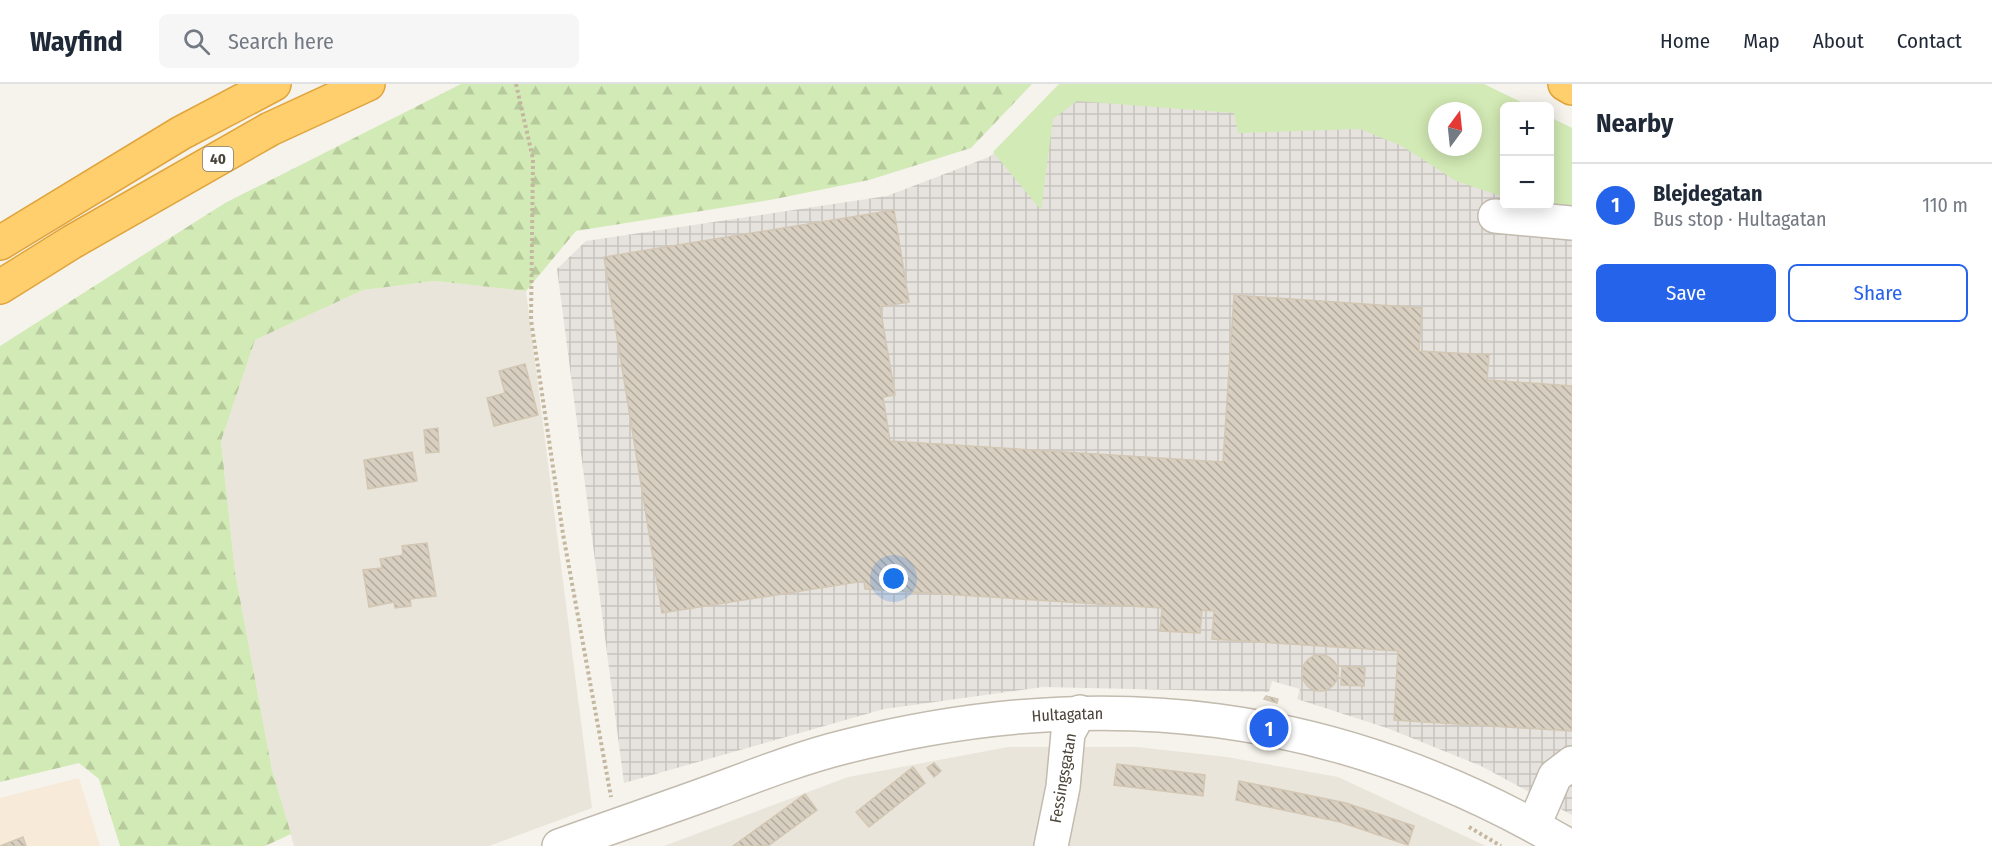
<!DOCTYPE html>
<meta charset="utf-8">
<style>
:root{--surface:#fff;--page:#f6f6f7;--text:#1f2937;--muted:#747a83;--line:#e0e1e3;--accent:#2563eb}
body{margin:0;font-family:"Fira Sans Condensed",sans-serif;background:var(--page);color:var(--text)}
.controls{position:absolute;right:18px;top:18px;display:grid;overflow:hidden;border-radius:9px;box-shadow:0 3px 15px #0003}
.controls button{width:54px;height:54px;display:grid;place-items:center;padding:0;border:0;border-bottom:2px solid var(--line);background:var(--surface);color:var(--text);font:30px sans-serif}
.compass{position:absolute;left:1428px;top:18px;width:54px;height:54px;border-radius:50%;background:var(--surface);box-shadow:0 3px 15px #0003;rotate:15deg}
.you{position:absolute;left:894px;top:495px;width:21px;height:21px;margin:-15px;border:4px solid #fff;border-radius:50%;background:#1a73e8;box-shadow:0 0 0 9px #1a73e833}
.badge{display:grid;place-items:center;width:39px;height:39px;border-radius:50%;background:var(--accent);color:#fff;font-size:20px;font-weight:700}
.pin{position:absolute;translate:-50% -50%;border:3px solid #fff;box-shadow:0 2px 6px #0006}
.list{margin:0;padding:0;list-style:none}
h2{display:flex;justify-content:space-between;align-items:center;height:78px;margin:0;padding:0 24px;font-size:26px}
h2 small{font-size:20px;font-weight:400;color:var(--muted)}
.list li{display:grid;grid-template-columns:39px 1fr auto;gap:18px;align-items:center;box-sizing:border-box;height:84px;padding:0 24px;border-top:2px solid var(--line)}
.list b{display:block;font-size:22px;white-space:nowrap}
.list p{margin:0;font-size:20px;white-space:nowrap;color:var(--muted)}
.list em{font-size:20px;font-style:normal;color:var(--muted)}
.actions{display:flex;gap:12px;padding:18px 24px}
.actions a{flex:1;padding:14px 0;border:2px solid var(--accent);border-radius:9px;text-align:center;font-size:21px;color:var(--accent)}
.actions .main{background:var(--accent);color:#fff}
.icon{flex:none;width:33px;height:33px;fill:none;stroke:currentColor;stroke-width:2;stroke-linecap:round;stroke-linejoin:round}
.map{position:relative;flex:none;width:1572px;height:762px;overflow:hidden}
header{display:flex;align-items:center;gap:36px;box-sizing:border-box;height:84px;padding:0 30px;background:var(--surface);border-bottom:2px solid var(--line)}
header strong{font-size:28px}
nav{display:flex;gap:33px;margin-inline-start:auto;font-size:21px}
.search{width:420px;height:54px;background:var(--page);display:flex;align-items:center;gap:15px;box-sizing:border-box;padding:0 21px;border-radius:9px;color:var(--muted);font-size:22px}
main{display:flex}
aside{flex:1;background:var(--surface)}
.map>svg:first-child{display:block}
.residential{fill:#eae5da}
.commercial{fill:#f7ead8}
.industrial{fill:url(#industrial-grid)}
.green{fill:#d2eab5;fill-rule:evenodd}
.forest{fill:url(#forest-firs)}
.building{fill:url(#building-back-hatch);stroke:#d3c7b4;stroke-width:1.5}
.lines{fill:none;stroke-linecap:round;stroke-linejoin:round}
.minor-casing{stroke:#c2bbae;stroke-width:36}
.highway-casing{stroke:#e0a43c;stroke-width:36}
.path{stroke:#c4b79f;stroke-width:4;stroke-dasharray:3 3;stroke-linecap:butt}
.minor{stroke:#fff;stroke-width:33}
.highway{stroke:#ffcf6e;stroke-width:33}
.labels{text-anchor:middle;dominant-baseline:central;stroke-width:4.5;stroke-linejoin:round;paint-order:stroke}
.shield{fill:#fff;stroke:#817c74;stroke-width:1.5}
.shield-label{font-size:15px;font-weight:bold;fill:#4b4439}
.street-label{font-size:16px;fill:#4b4439;stroke:#fff}
</style>
<header>
<strong>Wayfind</strong>
<div class="search"><svg class="icon" aria-label="search" viewBox="0 0 24 24"><circle cx="10" cy="10" r="6"/><path d="M15 15l6 6"/></svg>Search here</div>
<nav><a>Home</a><a>Map</a><a>About</a><a>Contact</a></nav>
</header>
<main>
<div class="map">
<svg width="1572" height="762" viewBox="0 0 1572 762">
<defs>
<pattern id="industrial-grid" width="8" height="8" patternUnits="userSpaceOnUse" patternTransform="scale(1.5)"><rect width="8" height="8" fill="#e6e2dd"/><path d="M0 4h8M4 0v8" fill="none" stroke="#c7c3be"/></pattern>
<pattern id="forest-firs" width="22" height="20" patternUnits="userSpaceOnUse" patternTransform="scale(1.5)"><rect width="22" height="20" fill="#d2eab5"/><path d="M5 1l3.5 6h-7zM16 11l3.5 6h-7z" fill="#b6ca9c"/></pattern>
<pattern id="building-back-hatch" width="6" height="6" patternUnits="userSpaceOnUse" patternTransform="scale(1.5)"><rect width="6" height="6" fill="#d8cfc1"/><path d="M-1 5l2 2M0 0l6 6M5-1l2 2" fill="none" stroke="#b1aa9e"/></pattern>
</defs>
<rect width="100%" height="100%" fill="#f6f3ec"/>
<!-- residential -->
<g class="residential">
<path d="M 435,197 L 526,207 L 592,724 L 489,762 L 294,762 L 272,686 L 235,488 L 221,356 L 255,256 L 363,206 Z"/>
<path d="M 1008,663 L 1137,663 L 1227,673 L 1338,693 L 1486,762 L 664,762 L 848,693 Z"/>
</g>
<!-- commercial -->
<path class="commercial" d="M 79,694 L 100,762 L 0,762 L 0,714 Z"/>
<!-- industrial -->
<path class="industrial" d="M 1079,0 L 1242,0 L 1437,63 L 1473,63 L 1504,70 L 1504,122 L 1550,122 L 1550,84 L 1572,91 L 1572,731 L 1481,682 L 1387,644 L 1297,615 L 1300,605 L 1272,597 L 1269,608 L 1043,603 L 884,625 L 624,699 L 557,185 L 586,157 L 887,112 L 989,73 Z"/>
<!-- green -->
<g class="green">
<path d="M 1059,0 L 1484,0 L 1529,22 L 1504,22 L 1504,113 L 1456,97 L 1402,62 L 1360,45 L 1238,49 L 1234,29 L 1077,17 L 1053,35 L 1041,126 L 993,68 ZM 1437,27 L 1473,27 L 1473,63 L 1437,63 Z"/>
<path d="M 1550,33 L 1572,44 L 1572,122 L 1550,120 Z"/>
</g>
<!-- forest -->
<path class="forest" d="M 461,0 L 1032,0 L 971,64 L 869,96 L 770,116 L 576,147 L 526,207 L 435,197 L 363,206 L 255,256 L 221,357 L 235,488 L 272,686 L 291,750 L 265,762 L 120,762 L 99,695 L 79,679 L 0,698 L 0,262 L 225,119 Z"/>
<!-- building -->
<g class="building">
<path d="M 894,126 L 909,218 L 880,223 L 895,311 L 883,313 L 890,357 L 1223,378 L 1234,211 L 1422,224 L 1419,267 L 1489,271 L 1487,296 L 1572,302 L 1572,647 L 1394,636 L 1398,567 L 1212,555 L 1214,527 L 1202,526 L 1200,549 L 1160,547 L 1162,524 L 865,505 L 864,497 L 662,529 L 604,173 Z"/>
<path d="M 525,280 L 538,331 L 494,342 L 487,314 L 505,309 L 499,287 Z"/>
<path d="M 438,344 L 439,368 L 426,369 L 424,346 Z"/>
<path d="M 412,368 L 417,397 L 368,405 L 364,376 Z"/>
<path d="M 427,459 L 436,512 L 410,515 L 411,522 L 395,524 L 394,518 L 369,523 L 363,486 L 382,484 L 380,475 L 403,471 L 402,462 Z"/>
<circle cx="1320" cy="589" r="18"/>
<path d="M 1342,582 L 1365,584 L 1364,602 L 1341,601 Z"/>
<path d="M 1266,612 L 1278,615 L 1277,619 L 1264,615 Z"/>
<path d="M 934,679 L 941,687 L 934,693 L 927,684 Z"/>
<path d="M 1117,680 L 1205,691 L 1203,712 L 1114,701 Z"/>
<path d="M 913,683 L 925,699 L 869,743 L 856,728 Z"/>
<path d="M 1239,697 L 1346,719 L 1414,742 L 1408,761 L 1340,738 L 1236,716 Z"/>
<path d="M 805,710 L 817,726 L 768,762 L 733,762 Z"/>
<path d="M 23,753 L 26,762 L 0,762 Z"/>
</g>
<g class="lines">
<defs>
<g id="minor">
<path d="M 1495,132 L 1572,139"/>
<path d="M 1534,741 L 1555,692 L 1572,679"/>
<path id="s1" d="M 559,762 C 611,743 662,726 714,707 C 757,691 800,674 844,663 C 1103,597 1340,626 1569,762"/>
<path d="M 1051,762 L 1063,703 L 1068,649 L 1080,628"/>
</g>
<g id="highway">
<path d="M 1565,0 L 1572,4"/>
<path d="M 0,159 L 181,49 L 274,0"/>
<path d="M 0,203 L 72,158 L 270,45 L 368,0"/>
</g>
</defs>
<!-- minor casing -->
<use href="#minor" class="minor-casing"/>
<!-- highway casing -->
<use href="#highway" class="highway-casing"/>
<!-- path -->
<g class="path">
<path d="M 516,0 L 533,75 L 531,236 L 563,450 L 611,713"/>
<path d="M 1469,743 L 1501,762"/>
</g>
<!-- minor -->
<use href="#minor" class="minor"/>
<!-- highway -->
<use href="#highway" class="highway"/>
</g>
<g class="labels">
<!-- shield labels -->
<rect class="shield" x="203" y="63" width="30" height="24" rx="4.5"/>
<g class="shield-label">
<text x="218" y="75">40</text>
</g>
<!-- street labels -->
<g class="street-label">
<text stroke="none"><textPath href="#s1" startOffset="528">Hultagatan</textPath></text>
<text transform="translate(1063 694) rotate(-80)">Fessingsgatan</text>
</g>
</g>
</svg>
<div class="controls">
<button>+</button>
<button>−</button>
</div>
<svg class="compass" viewBox="-18 -18 36 36"><path d="M0-13l5 13h-10z" fill="#e53935"/><path d="M0 13l5-13h-10z" fill="#747a83"/></svg>
<div class="you"></div>
<div class="pin badge" style="left:1269px;top:644px">1</div>
</div>
<aside>
<h2>Nearby<small></small></h2>
<ul class="list">
<li><span class="badge">1</span><div><b>Blejdegatan</b><p>Bus stop · Hultagatan</p></div><em>110 m</em></li>
</ul>
<div class="actions"><a class="main">Save</a><a>Share</a></div>
</aside>
</main>
